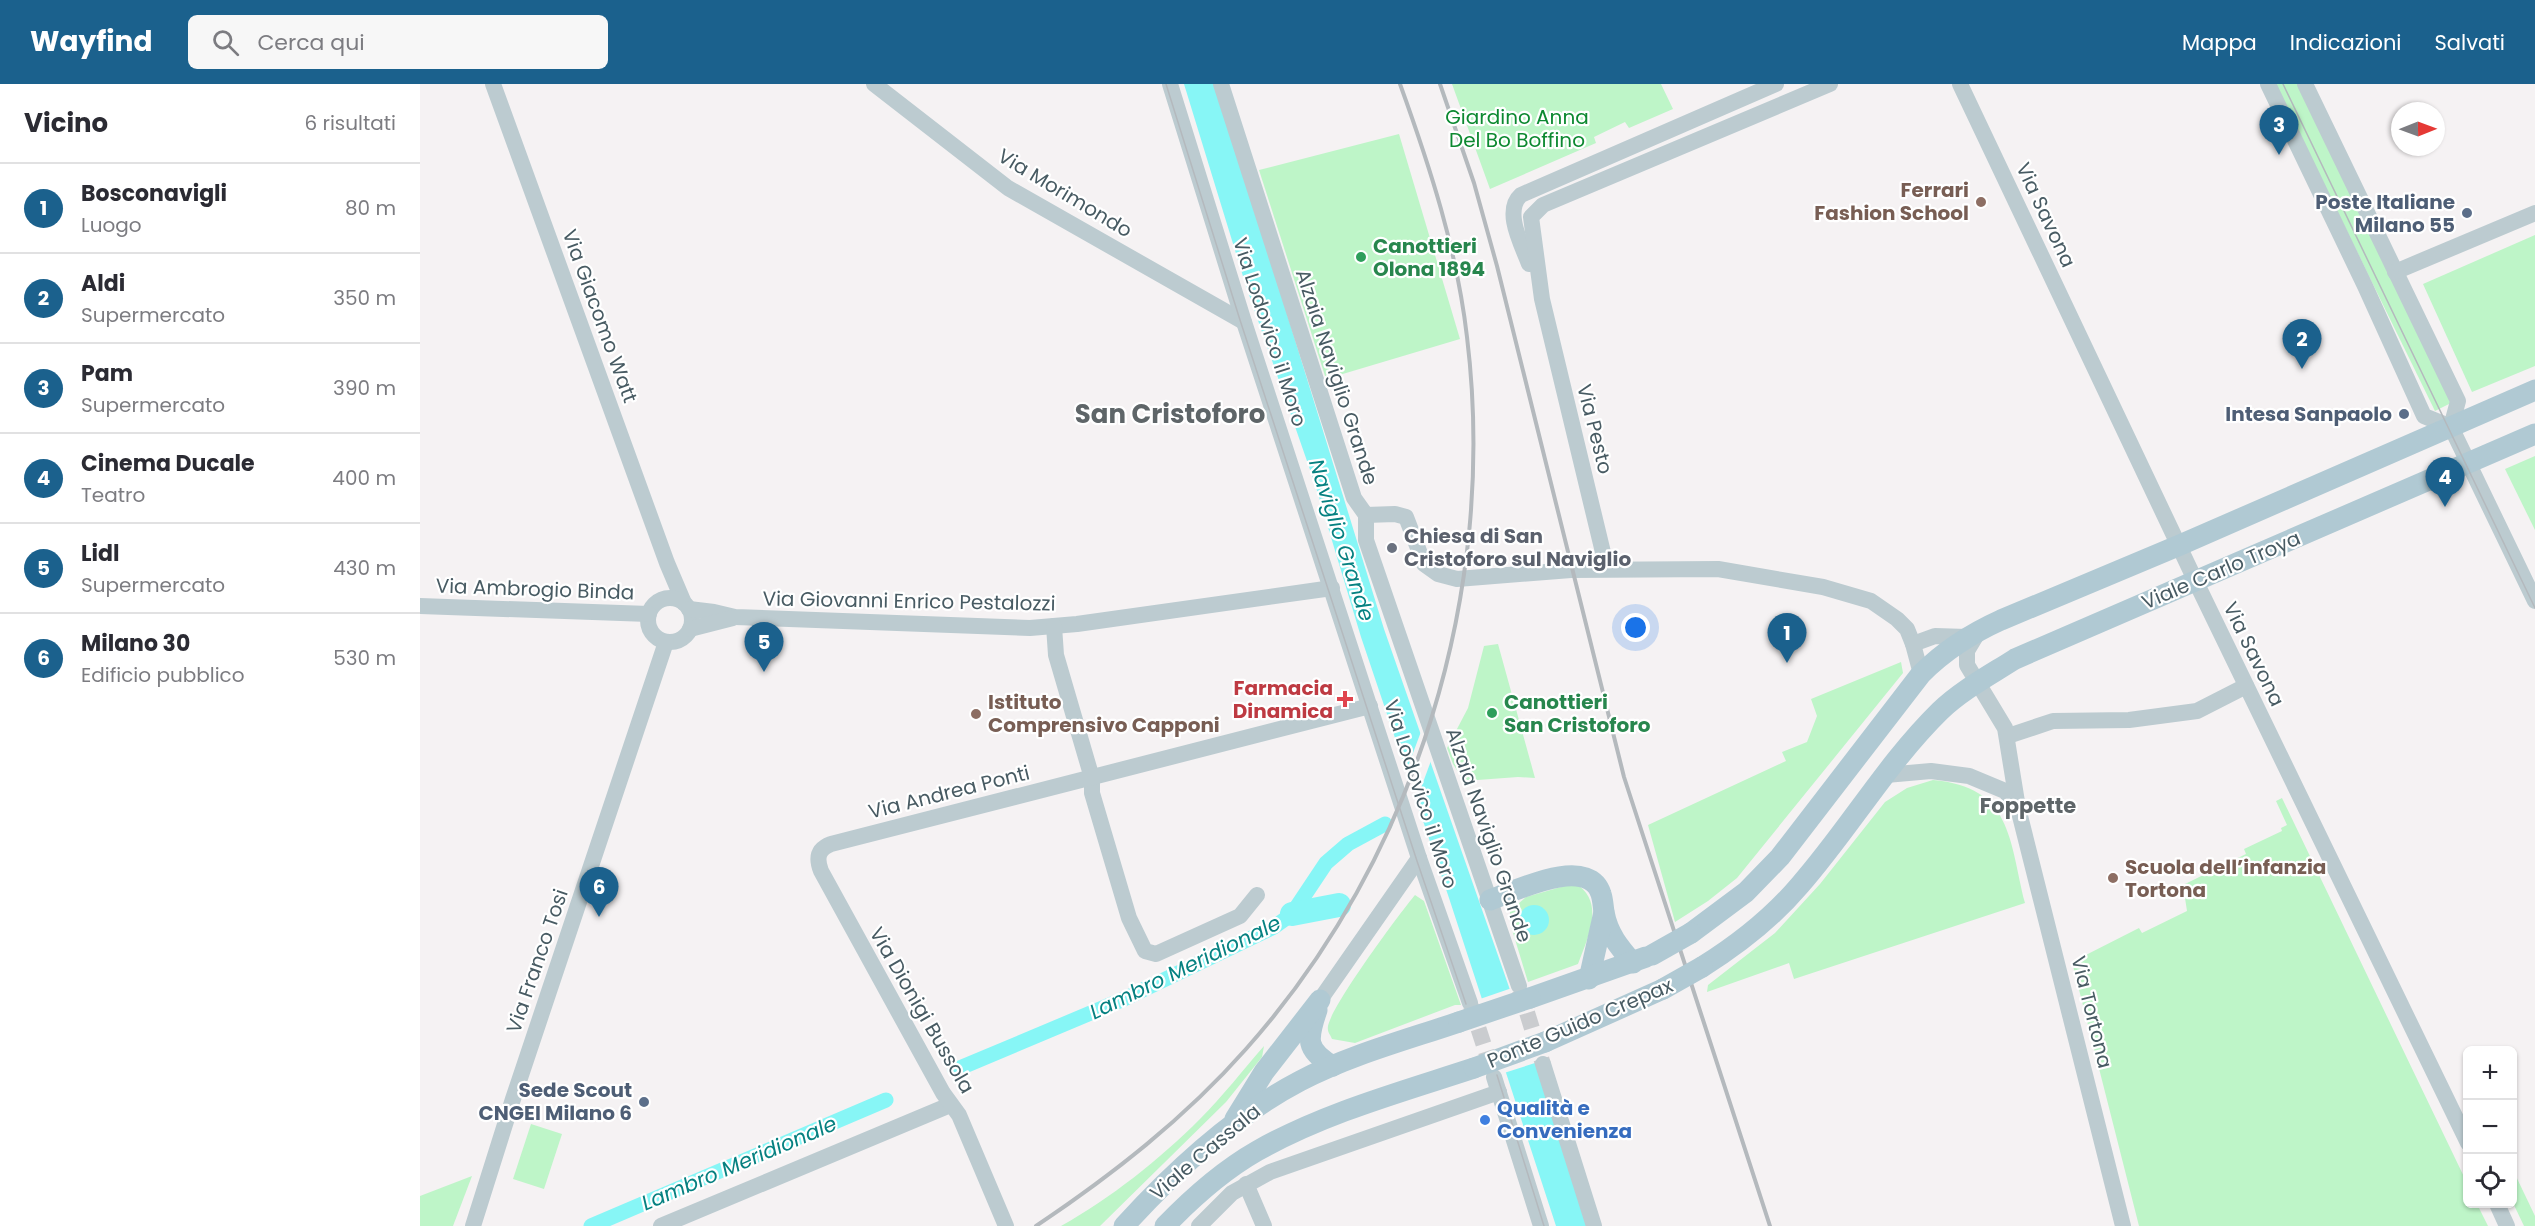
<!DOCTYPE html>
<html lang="it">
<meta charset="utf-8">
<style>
:root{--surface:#fff;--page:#f7f7f7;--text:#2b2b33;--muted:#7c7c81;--line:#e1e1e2;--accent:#1b618d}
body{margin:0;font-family:Poppins,sans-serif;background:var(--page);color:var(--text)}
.controls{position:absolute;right:18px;bottom:18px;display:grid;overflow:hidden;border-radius:9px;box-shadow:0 2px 4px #0004}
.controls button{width:54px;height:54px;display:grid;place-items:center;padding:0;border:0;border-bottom:2px solid var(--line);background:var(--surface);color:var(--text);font:30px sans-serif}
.compass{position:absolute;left:1971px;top:18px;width:54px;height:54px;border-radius:50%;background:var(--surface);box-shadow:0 2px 4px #0004;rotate:89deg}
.you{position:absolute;left:1216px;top:544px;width:21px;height:21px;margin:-15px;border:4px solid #fff;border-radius:50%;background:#1a73e8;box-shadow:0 0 0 9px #1a73e833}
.badge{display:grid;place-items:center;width:39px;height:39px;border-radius:50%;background:var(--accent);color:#fff;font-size:20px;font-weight:700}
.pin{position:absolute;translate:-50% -50px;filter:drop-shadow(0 2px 3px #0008)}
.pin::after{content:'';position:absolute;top:32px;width:21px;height:18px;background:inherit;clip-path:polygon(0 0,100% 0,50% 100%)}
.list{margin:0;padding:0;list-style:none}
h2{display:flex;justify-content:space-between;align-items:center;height:78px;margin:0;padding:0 24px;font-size:26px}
h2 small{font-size:20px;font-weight:400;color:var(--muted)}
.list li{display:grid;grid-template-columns:39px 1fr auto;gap:18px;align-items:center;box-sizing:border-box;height:90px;padding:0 24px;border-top:2px solid var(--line)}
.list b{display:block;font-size:22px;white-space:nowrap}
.list p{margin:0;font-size:20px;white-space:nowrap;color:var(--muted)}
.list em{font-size:20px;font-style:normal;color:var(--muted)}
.icon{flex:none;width:33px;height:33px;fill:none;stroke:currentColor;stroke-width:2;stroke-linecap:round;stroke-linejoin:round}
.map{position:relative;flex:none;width:2115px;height:1142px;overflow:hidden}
header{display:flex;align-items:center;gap:36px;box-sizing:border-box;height:84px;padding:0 30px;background:var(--accent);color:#fff}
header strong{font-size:28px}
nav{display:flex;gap:33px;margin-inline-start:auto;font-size:21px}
.search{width:420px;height:54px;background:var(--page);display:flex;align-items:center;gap:15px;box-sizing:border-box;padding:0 21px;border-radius:9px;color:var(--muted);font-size:22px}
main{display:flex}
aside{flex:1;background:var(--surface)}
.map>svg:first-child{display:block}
.green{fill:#bef5c8}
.water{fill:#87f6f6}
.pier{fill:#f5f2f3}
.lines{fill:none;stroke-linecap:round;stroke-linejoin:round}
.canal{stroke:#87f6f6;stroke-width:15}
.river{stroke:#87f6f6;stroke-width:24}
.minor-tunnel{stroke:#cacccf;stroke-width:16;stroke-dasharray:16 8;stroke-linecap:butt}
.minor{stroke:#bccbd0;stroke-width:16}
.major{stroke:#b0c9d3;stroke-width:21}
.tram{stroke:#b4b9bd;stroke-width:1.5}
.rail{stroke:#b4b9bd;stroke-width:4}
.major-bridge{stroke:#b0c9d3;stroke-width:21}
.education-dot{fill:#8d6e63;stroke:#fff;stroke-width:2}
.service-dot{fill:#5c6f8a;stroke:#fff;stroke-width:2}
.leisure-dot{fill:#2e9e5b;stroke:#fff;stroke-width:2}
.worship-dot{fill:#6b7280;stroke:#fff;stroke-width:2}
.health-dot{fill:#e0444e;stroke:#fff;stroke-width:2}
.shop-dot{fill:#3f7fe0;stroke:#fff;stroke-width:2}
.labels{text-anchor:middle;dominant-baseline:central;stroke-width:4.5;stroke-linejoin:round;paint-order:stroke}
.park-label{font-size:20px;fill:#0d8931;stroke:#fff}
.education-label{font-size:20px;font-weight:bold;fill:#785e54;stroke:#fff;text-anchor:start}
.street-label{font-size:20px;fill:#485b63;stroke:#fff}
.service-label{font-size:20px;font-weight:bold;fill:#4e5e75;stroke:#fff;text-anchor:end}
.leisure-label{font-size:20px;font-weight:bold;fill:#27864d;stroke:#fff;text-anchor:start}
.worship-label{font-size:20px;font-weight:bold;fill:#5b616d;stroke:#fff;text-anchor:start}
.health-label{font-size:20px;font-weight:bold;fill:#be3a42;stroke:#fff;text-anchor:end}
.shop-label{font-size:20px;font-weight:bold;fill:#366cbe;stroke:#fff;text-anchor:start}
.water-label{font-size:21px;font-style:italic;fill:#068181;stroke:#fff}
.neighbourhood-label{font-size:21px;font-weight:bold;fill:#5e6568;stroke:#fff}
.district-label{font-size:26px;font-weight:bold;fill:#5e6568;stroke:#fff}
</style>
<header>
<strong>Wayfind</strong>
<div class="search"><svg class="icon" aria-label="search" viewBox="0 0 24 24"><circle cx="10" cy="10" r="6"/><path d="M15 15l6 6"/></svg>Cerca qui</div>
<nav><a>Mappa</a><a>Indicazioni</a><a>Salvati</a></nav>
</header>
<main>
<aside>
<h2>Vicino<small>6 risultati</small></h2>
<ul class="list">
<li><span class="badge">1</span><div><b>Bosconavigli</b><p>Luogo</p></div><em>80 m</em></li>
<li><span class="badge">2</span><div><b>Aldi</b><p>Supermercato</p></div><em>350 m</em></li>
<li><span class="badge">3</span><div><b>Pam</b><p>Supermercato</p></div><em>390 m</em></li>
<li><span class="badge">4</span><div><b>Cinema Ducale</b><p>Teatro</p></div><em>400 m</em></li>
<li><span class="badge">5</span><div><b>Lidl</b><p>Supermercato</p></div><em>430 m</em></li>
<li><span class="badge">6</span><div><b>Milano 30</b><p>Edificio pubblico</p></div><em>530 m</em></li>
</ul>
</aside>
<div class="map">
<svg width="2115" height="1142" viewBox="0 0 2115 1142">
<rect width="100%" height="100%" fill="#f5f2f3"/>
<!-- green -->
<g class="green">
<path d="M 1032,0 L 1241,0 L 1253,25 L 1209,44 L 1205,38 L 1174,53 L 1176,59 L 1070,105 Z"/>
<path d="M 1855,0 L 1878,0 L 2031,319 L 2015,327 Z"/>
<path d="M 979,50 L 1040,255 L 906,295 L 839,86 Z"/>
<path d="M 2115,151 L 2115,282 L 2052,308 L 2003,200 Z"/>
<path d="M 2115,372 L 2115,446 L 2085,385 Z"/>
<path d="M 1078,560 L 1115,694 L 1098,693 L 1044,697 L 1033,680 L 1027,664 L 1048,624 L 1064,562 Z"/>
<path d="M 1481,578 L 1483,589 L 1317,794 L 1288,817 L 1255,838 L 1228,741 L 1366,677 L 1362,668 L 1387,658 L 1397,632 L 1391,615 Z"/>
<path d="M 1513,696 C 1592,703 1589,755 1605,819 L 1374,895 L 1369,879 L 1287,908 L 1288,901 L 1355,849 L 1400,800 L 1465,718 L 1487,704 Z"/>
<path d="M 1862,714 L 2047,1099 L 2048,1120 L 2057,1120 L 2068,1142 L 1719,1142 L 1652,878 L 1719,844 L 1722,849 L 1767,827 L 1763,801 L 1826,770 L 1824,765 L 1862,747 L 1861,744 L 1867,741 L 1856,717 Z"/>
<path d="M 1155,799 C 1186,818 1168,853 1158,880 L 1108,898 L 1090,839 L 1090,827 L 1106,813 Z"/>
<path d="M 995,811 L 1004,817 L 1041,921 L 1035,921 L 935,959 L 912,955 C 910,950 907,948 908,942 C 912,921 979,830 995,811 Z"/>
<path d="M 844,962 L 842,973 L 806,1018 L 680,1142 L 641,1142 C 691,1114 739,1076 780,1035 C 803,1012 823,986 844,962 Z"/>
<path d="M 111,1040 L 142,1050 L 124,1105 L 93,1095 Z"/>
<path d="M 2093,1086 L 2115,1132 L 2115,1142 L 2104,1142 L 2093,1119 Z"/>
<path d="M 52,1092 L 33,1142 L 0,1142 L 0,1112 Z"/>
</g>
<!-- water -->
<g class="water">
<path d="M 764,0 L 794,0 L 856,194 L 964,545 L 1148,1072 L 1167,1142 L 1136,1142 L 1029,814 L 941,553 L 895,400 L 826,202 Z"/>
<circle cx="1114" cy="836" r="15"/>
</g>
<!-- pier -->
<g class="pier">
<path d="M 1002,645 L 1012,674 L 994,723 L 984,693 Z"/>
<path d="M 1092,904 L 1118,978 L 1084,989 L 1060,915 Z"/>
</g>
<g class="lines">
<!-- canal -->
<g class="canal">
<path d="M 535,986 L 704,915 L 854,843 L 872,830 L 906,779 L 928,760 L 965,740"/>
<path d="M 171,1142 L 466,1016"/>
</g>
<!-- river -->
<path class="river" d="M 872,830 L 919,821"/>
<!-- minor-tunnel -->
<g class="minor-tunnel">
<path d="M 1100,906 L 1123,980"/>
<path d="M 1051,922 L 1073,989"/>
</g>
<!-- minor -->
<g class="minor">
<path d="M 73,0 L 247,479 L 264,519"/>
<path d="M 454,0 L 588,104 L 824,238"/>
<path d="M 750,0 L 824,238 L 999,774 L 1050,919"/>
<path d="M 801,0 L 934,414 L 946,431 L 946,456 L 1099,902"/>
<path d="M 1540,0 L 1776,498 L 2048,1059"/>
<path d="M 1848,0 L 1945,202 L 2004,332 L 2031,343"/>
<path d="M 1885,0 L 2038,317 L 2031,343 L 2115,517"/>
<path d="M 1109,180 C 1102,161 1083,127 1101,111 L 1356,0"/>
<path d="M 1975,188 L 2115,129"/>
<path d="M 946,431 L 975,430 L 986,433 L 1004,480 L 1018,490 L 1037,495 L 1151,486 L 1298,485 L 1403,503 L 1451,517 L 1477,535 L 1487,545 L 1493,560 L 1501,590"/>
<path d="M 1187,485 L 1122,215 L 1111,133 L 1123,121 L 1410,0"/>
<circle cx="250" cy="536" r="22"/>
<path d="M 0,522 L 229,530"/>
<path d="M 269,525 L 294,528 L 315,533 L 610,544 L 657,540 L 912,504"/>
<path d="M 634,542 L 636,571 L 672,694 L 672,709 L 709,834 L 725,867 L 736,870 L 820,832 L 837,811"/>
<path d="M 270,545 L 313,534"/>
<path d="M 1559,547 L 1547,567 L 1547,581 L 1585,644 L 1598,724 L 1703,1142"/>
<path d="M 1493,560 L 1515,552 L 1547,553"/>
<path d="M 1588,652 L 1633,637 L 1709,636 L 1777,627 L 1826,602"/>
<path d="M 1466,691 L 1511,687 L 1549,692 L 1585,707 L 1598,723"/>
<path d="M 900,916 L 999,774"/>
<path d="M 1123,980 L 1174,1142"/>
<path d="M 1074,993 L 1121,1142"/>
<path d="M 826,1100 L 844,1142"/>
<path d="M 2077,1120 L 2087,1142"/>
<path d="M 53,1142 L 93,1015 L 246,558"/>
<path d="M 241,1142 L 530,1021"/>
<path d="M 586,1142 L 539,1031 L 523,1009 L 401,787 C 396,774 398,765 411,760 L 950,622"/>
<path d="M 779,1142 L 812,1109 L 850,1088 L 1079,1008"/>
</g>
<!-- major -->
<g class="major">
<path d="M 1070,816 C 1095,807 1169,770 1181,810 C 1183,816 1183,822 1184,828 C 1188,850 1199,863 1213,879"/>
<path d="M 1271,849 L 1326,808 L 1360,773 L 1501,590 C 1524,567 1550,550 1581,536 L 1760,461 L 2115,306"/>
<path d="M 1282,883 C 1319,860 1352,834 1380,801 C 1429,745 1467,679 1520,627 C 1542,606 1570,591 1595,575 L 2115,350"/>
<path d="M 1169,895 L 1184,828"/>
<path d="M 1110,914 L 1226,873"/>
<path d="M 897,926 C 887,955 885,966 913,982"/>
<path d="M 1125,958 L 1243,905"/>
<path d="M 815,1035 L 844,988 L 900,916"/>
<path d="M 704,1142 C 755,1086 813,1032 880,997 C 930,971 986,956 1039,938"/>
<path d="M 745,1142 C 772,1114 802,1087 837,1067 C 904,1029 981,1008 1054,984"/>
</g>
<!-- tram -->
<g class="tram">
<path d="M 746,0 L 820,236 L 997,777 L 1046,920"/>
<path d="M 1863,0 L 2115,524"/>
<path d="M 1077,991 L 1124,1142"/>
</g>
<!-- rail -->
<g class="rail">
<path d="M 1020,0 L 1054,99 L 1077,182 L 1204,693 L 1350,1142"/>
<path d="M 616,1142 C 692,1091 764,1035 826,965 C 996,774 1078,507 1047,253 C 1037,166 1010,83 980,0"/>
</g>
<!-- major-bridge -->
<g class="major-bridge">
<path d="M 1232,871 L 1271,849"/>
<path d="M 1243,905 L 1282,883"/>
<path d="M 1039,938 L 1110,914"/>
<path d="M 1054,984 L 1125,958"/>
</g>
</g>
<!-- markers -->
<g class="education-dot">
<circle cx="1561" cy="118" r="6"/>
<circle cx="556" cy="630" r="6"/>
<circle cx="1693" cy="794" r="6"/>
</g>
<g class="service-dot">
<circle cx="2047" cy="129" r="6"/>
<circle cx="1984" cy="330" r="6"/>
<circle cx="224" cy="1018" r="6"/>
</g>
<g class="leisure-dot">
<circle cx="941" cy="173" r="6"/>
<circle cx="1072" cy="629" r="6"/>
</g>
<circle class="worship-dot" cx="972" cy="464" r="6"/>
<path class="health-dot" d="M922 606h6v6h6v6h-6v6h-6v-6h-6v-6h6z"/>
<circle class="shop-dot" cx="1065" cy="1036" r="6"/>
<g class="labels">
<!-- park labels -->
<g class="park-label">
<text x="1097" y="33">Giardino Anna<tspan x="1097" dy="23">Del Bo Boffino</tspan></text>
</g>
<!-- education labels -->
<g class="education-label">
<text x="1549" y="106" text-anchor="end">Ferrari<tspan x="1549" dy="23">Fashion School</tspan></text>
<text x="568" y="618">Istituto<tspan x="568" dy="23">Comprensivo Capponi</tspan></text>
<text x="1705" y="783">Scuola dell’infanzia<tspan x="1705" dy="23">Tortona</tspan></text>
</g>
<!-- street labels -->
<g class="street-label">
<text transform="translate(645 109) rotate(31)">Via Morimondo</text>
<text transform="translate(1626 131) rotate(65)">Via Savona</text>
<text transform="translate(180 232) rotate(70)">Via Giacomo Watt</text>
<text transform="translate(850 248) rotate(72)">Via Lodovico il Moro</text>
<text transform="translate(917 293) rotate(72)">Alzaia Naviglio Grande</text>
<text transform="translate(1175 345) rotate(76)">Via Pesto</text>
<text transform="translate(1801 486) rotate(-23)">Viale Carlo Troya</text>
<text transform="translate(115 505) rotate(2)">Via Ambrogio Binda</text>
<text transform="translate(489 517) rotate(1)">Via Giovanni Enrico Pestalozzi</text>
<text transform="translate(1834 570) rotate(64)">Via Savona</text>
<text transform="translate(529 708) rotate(-14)">Via Andrea Ponti</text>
<text transform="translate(1001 710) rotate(72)">Via Lodovico il Moro</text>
<text transform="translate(1069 751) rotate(71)">Alzaia Naviglio Grande</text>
<text transform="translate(117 877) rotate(-71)">Via Franco Tosi</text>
<text transform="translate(502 926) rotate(60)">Via Dionigi Bussola</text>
<text transform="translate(1672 928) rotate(76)">Via Tortona</text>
<text transform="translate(1160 939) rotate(-23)">Ponte Guido Crepax</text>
<text transform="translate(785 1068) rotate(-40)">Viale Cassala</text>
</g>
<!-- service labels -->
<g class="service-label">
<text x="2035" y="118">Poste Italiane<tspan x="2035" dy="23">Milano 55</tspan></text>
<text x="1972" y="330">Intesa Sanpaolo</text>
<text x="212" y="1006">Sede Scout<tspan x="212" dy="23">CNGEI Milano 6</tspan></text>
</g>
<!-- leisure labels -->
<g class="leisure-label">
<text x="953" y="162">Canottieri<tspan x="953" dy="23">Olona 1894</tspan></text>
<text x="1084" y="618">Canottieri<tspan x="1084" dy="23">San Cristoforo</tspan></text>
</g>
<!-- worship labels -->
<g class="worship-label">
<text x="984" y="452">Chiesa di San<tspan x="984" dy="23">Cristoforo sul Naviglio</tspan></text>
</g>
<!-- health labels -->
<g class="health-label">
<text x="913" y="604">Farmacia<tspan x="913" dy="23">Dinamica</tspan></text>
</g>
<!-- shop labels -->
<g class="shop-label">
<text x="1077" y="1024">Qualità e<tspan x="1077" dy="23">Convenienza</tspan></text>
</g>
<!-- water labels -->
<g class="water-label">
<text transform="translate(922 456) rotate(72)">Naviglio Grande</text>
<text transform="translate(765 883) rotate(-26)">Lambro Meridionale</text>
<text transform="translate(319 1079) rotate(-23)">Lambro Meridionale</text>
</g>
<!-- neighbourhood labels -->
<g class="neighbourhood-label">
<text x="1608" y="721">Foppette</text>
</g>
<!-- district labels -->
<g class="district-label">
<text x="750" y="330">San Cristoforo</text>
</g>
</g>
</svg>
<div class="controls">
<button>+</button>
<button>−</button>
<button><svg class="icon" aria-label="locate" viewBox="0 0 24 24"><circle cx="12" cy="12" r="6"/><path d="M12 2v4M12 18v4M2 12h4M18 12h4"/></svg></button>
</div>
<svg class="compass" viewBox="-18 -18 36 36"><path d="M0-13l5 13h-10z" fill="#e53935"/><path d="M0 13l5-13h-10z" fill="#7c7c81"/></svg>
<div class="you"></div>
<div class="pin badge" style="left:1367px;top:579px">1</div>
<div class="pin badge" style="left:1882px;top:285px">2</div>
<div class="pin badge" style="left:1859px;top:71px">3</div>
<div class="pin badge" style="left:2025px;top:423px">4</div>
<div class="pin badge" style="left:344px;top:588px">5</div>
<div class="pin badge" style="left:179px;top:833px">6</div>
</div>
</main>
